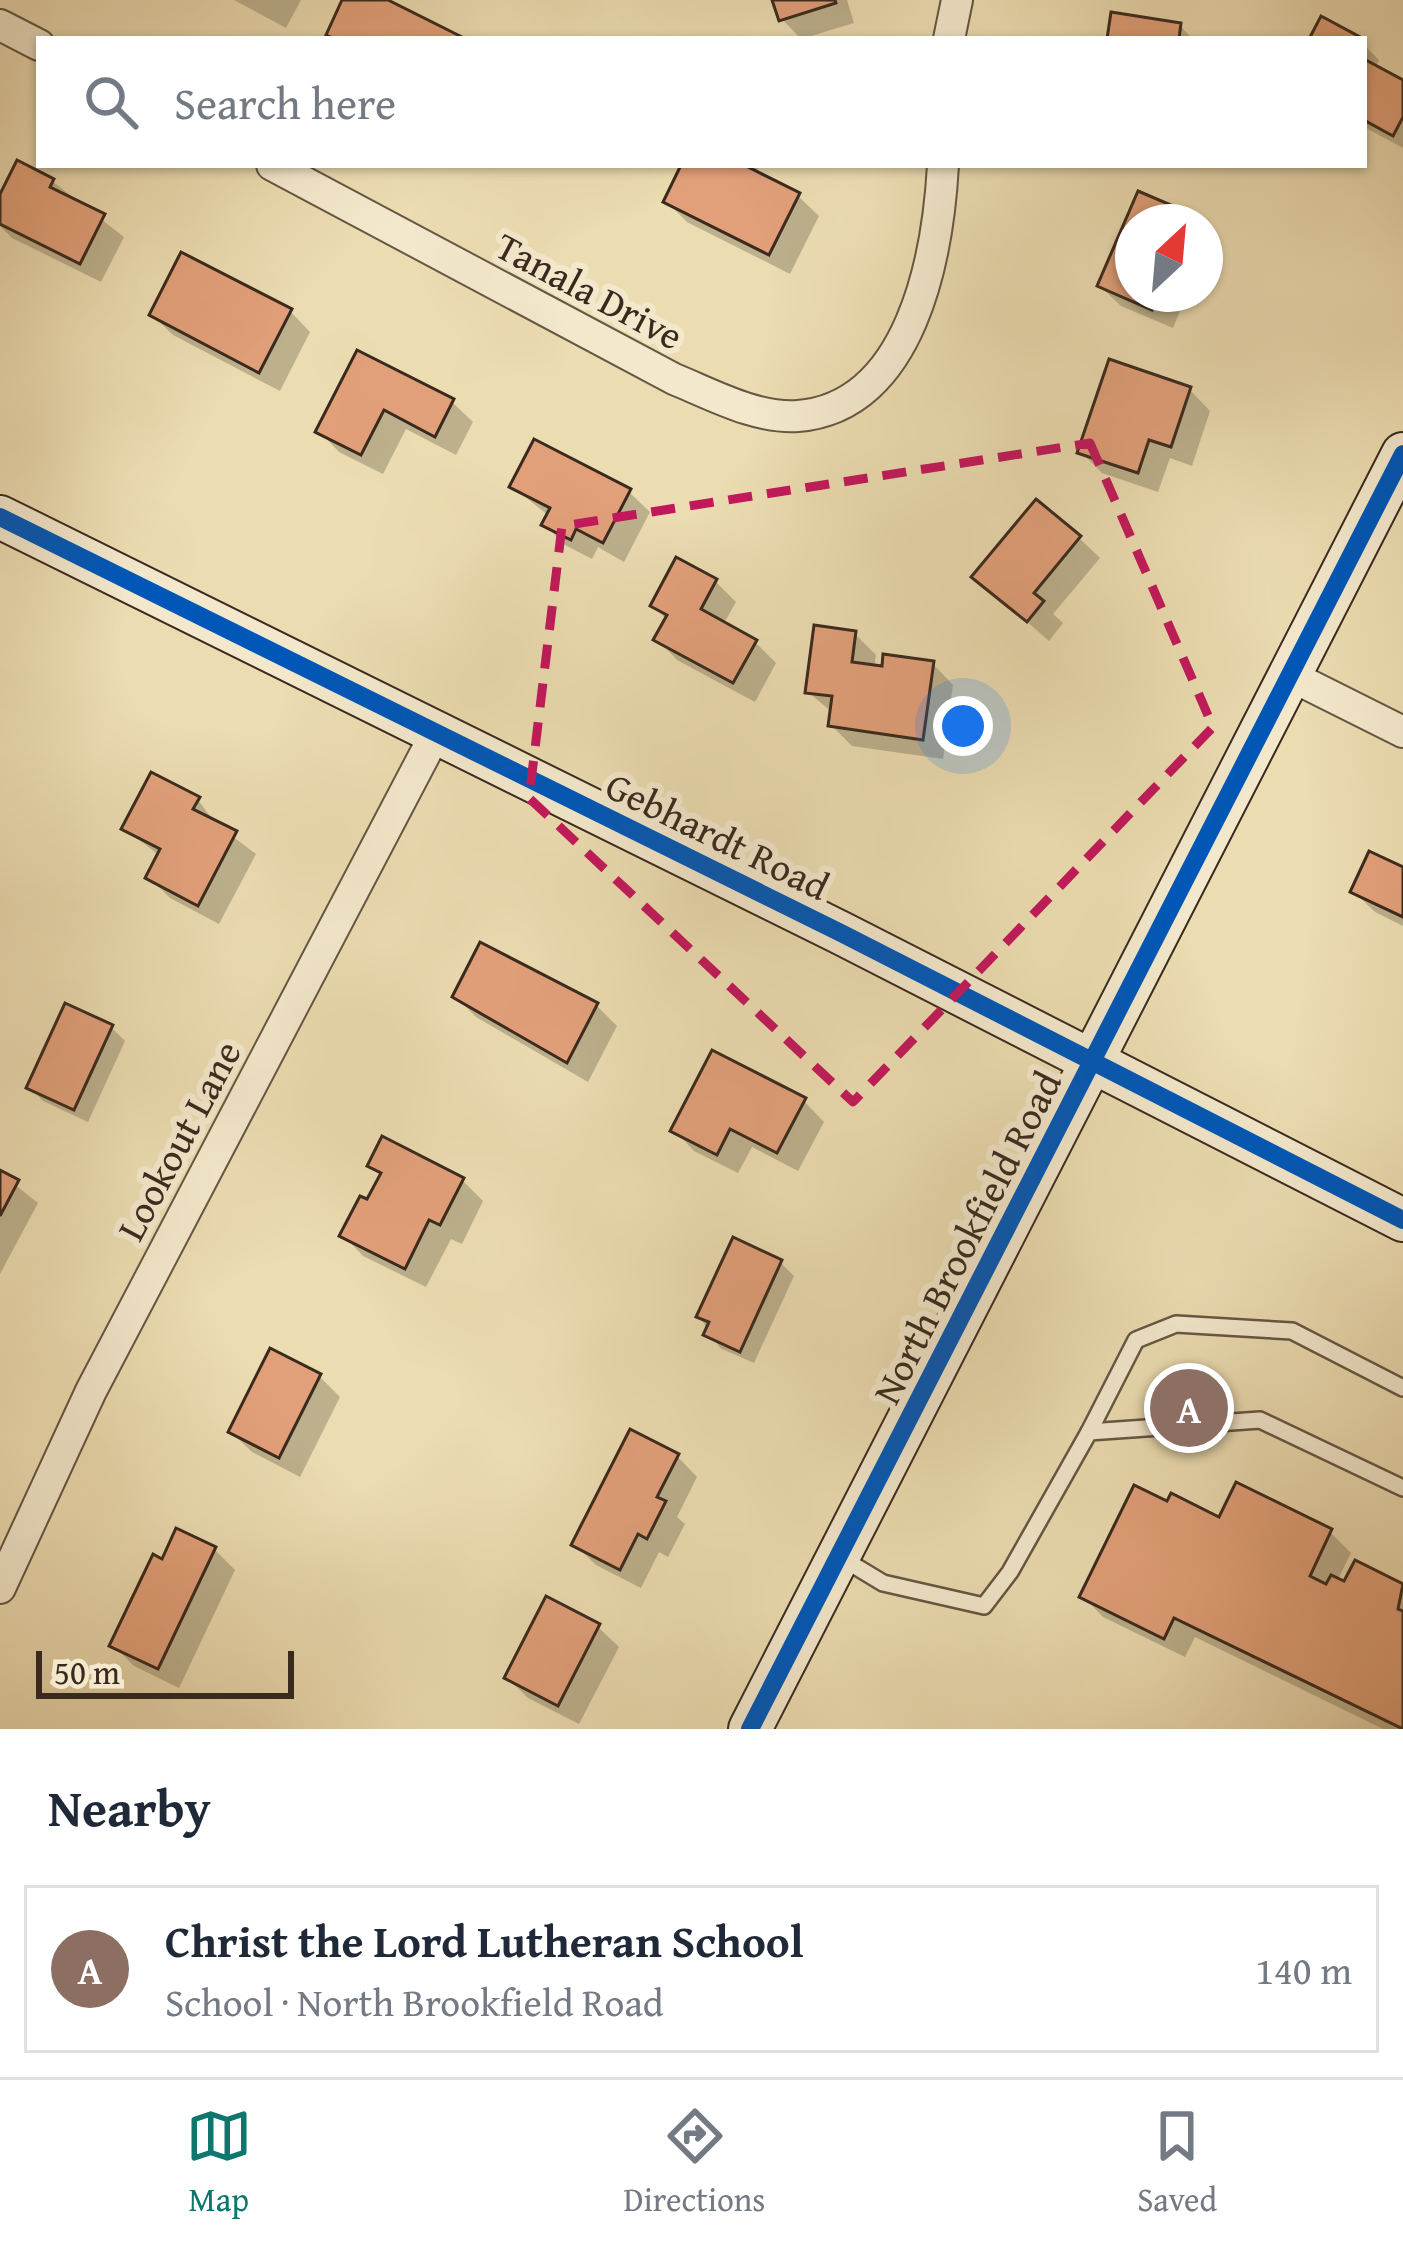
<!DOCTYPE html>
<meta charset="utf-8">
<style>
:root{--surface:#fff;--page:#f6f6f7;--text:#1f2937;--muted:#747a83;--line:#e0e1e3;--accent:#0f766e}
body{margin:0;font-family:"Gentium Book Plus",serif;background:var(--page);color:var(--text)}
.compass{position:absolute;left:1115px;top:204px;width:108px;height:108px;border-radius:50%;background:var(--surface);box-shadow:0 3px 9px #0004;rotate:26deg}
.scale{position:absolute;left:36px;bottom:30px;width:258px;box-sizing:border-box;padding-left:12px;border:6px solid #3a2a1e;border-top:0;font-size:33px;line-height:42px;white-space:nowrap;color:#3a2a1e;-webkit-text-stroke:9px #f3e8cc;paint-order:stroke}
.you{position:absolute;left:963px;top:726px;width:42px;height:42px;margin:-30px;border:9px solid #fff;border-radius:50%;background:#1a73e8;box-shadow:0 0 0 18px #1a73e833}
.badge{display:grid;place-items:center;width:78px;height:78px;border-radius:50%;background:var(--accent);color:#fff;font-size:39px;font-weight:700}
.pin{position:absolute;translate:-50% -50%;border:6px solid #fff;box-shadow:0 3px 12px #0006}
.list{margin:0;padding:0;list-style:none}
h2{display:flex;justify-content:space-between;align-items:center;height:156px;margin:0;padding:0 48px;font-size:51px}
h2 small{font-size:39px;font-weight:400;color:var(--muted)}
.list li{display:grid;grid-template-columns:78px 1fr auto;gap:36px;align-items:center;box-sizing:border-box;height:168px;margin:0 24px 24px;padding:0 24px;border:3px solid var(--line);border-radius:0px}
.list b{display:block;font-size:45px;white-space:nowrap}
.list p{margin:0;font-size:39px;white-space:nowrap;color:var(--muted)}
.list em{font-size:39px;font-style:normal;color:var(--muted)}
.icon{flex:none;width:66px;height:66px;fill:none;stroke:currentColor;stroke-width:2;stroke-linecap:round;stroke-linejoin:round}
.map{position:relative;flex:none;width:1403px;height:1729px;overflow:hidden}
.search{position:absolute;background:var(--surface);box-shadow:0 3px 9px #0004;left:36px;right:36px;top:36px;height:132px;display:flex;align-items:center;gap:30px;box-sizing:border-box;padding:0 42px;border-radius:0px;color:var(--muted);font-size:45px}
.sheet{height:348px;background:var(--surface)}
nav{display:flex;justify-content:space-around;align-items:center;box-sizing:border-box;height:168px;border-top:3px solid var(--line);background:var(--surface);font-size:33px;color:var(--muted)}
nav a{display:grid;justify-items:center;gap:6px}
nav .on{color:var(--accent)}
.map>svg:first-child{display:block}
.shadow{fill:#0003}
.building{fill:#e2a07a;stroke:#3a2a1e;stroke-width:3}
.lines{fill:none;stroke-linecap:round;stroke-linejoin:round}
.lane-casing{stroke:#665643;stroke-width:20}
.street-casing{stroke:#665643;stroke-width:34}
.secondary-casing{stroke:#3a2a1e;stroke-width:46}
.lane{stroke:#f3e8cc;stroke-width:15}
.street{stroke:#f3e8cc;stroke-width:30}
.secondary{stroke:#f3e8cc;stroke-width:42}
.cycleway-casing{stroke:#f3e8cc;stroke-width:26}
.cycleway{stroke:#0057b8;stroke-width:18}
.marked{fill:none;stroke:#c2185b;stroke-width:9;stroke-dasharray:24 15;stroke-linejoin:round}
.labels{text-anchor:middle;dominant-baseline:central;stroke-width:12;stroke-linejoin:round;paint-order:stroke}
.street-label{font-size:39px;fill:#3a2a1e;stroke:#f3e8cc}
</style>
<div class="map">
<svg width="1403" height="1729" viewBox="0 0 1403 1729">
<rect width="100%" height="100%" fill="#ecdcb1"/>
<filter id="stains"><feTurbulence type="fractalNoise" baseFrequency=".00167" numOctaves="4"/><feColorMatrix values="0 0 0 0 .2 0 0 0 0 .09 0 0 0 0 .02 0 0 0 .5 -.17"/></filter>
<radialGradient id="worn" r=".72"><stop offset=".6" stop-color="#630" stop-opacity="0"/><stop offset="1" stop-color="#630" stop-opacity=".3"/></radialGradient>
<!-- shadow -->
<g class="shadow">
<path d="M 234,0 L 301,0 L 286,28 Z"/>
<path d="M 775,0 L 847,0 L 854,23 L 801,39 L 782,19 Z"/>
<path d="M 1180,26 L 1193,39 L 1110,39 Z"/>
<path d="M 1364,45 L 1379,60 L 1375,68 L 1403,83 L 1403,148 L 1364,127 Z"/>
<path d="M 685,165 L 760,165 L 755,174 L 798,196 L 819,216 L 790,274 L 687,222 L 667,202 Z"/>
<path d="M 52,181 L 124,237 L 101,282 L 12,238 L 0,226 L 0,200 Z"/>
<path d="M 1139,195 L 1196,222 L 1133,222 L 1133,294 L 1187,294 L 1173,328 L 1121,306 L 1100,286 Z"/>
<path d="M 290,311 L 310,332 L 280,391 L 173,335 L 152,315 Z"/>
<path d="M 358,354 L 452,402 L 473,422 L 456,455 L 406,429 L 383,474 L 339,452 L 319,431 Z"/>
<path d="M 1190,390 L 1210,411 L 1192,466 L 1170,458 L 1158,492 L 1102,473 L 1081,452 Z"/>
<path d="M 513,487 L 629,492 L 650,512 L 624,562 L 598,547 L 592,559 L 565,545 L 545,525 L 549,516 Z"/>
<path d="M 1079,538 L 1100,558 L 1053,614 L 1063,623 L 1049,641 L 975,576 Z"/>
<path d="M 715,581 L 736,602 L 723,625 L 755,642 L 776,663 L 755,702 L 677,660 L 657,639 L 667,620 L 653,606 Z"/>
<path d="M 855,634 L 876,655 L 874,668 L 933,664 L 953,685 L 943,759 L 852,746 L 831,725 L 833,713 L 808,692 Z"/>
<path d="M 198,800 L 216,824 L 256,854 L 219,924 L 170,898 L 149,877 L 160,856 L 125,829 Z"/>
<path d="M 1403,870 L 1403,926 L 1375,912 L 1354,892 Z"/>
<path d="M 482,946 L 597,1006 L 617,1026 L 588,1082 L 476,1017 L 455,996 Z"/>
<path d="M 111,1027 L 125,1041 L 88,1122 L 43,1101 L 30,1088 Z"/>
<path d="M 804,1101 L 824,1122 L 798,1171 L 752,1147 L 738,1173 L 694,1151 L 674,1130 Z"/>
<path d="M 371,1165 L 462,1180 L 483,1201 L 462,1244 L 451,1239 L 426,1287 L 363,1256 L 343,1235 L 382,1177 Z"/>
<path d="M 0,1173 L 38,1203 L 0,1274 Z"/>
<path d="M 780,1262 L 794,1276 L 754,1363 L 720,1348 L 699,1316 Z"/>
<path d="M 319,1376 L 340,1397 L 300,1477 L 252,1452 L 231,1432 Z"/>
<path d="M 677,1456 L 697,1477 L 677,1517 L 685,1524 L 668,1557 L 659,1552 L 641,1588 L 596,1565 L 575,1545 Z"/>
<path d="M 1220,1521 L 1330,1532 L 1351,1553 L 1337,1581 L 1345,1585 L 1356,1564 L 1403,1588 L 1403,1729 L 1383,1729 L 1195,1637 L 1185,1657 L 1103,1617 L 1083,1596 Z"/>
<path d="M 214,1549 L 235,1570 L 179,1688 L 134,1666 L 113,1645 L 163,1563 Z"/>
<path d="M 598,1627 L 619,1647 L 579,1724 L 528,1698 L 507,1678 Z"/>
</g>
<!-- building -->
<g class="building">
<path d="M 342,0 L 388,0 L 466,39 L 335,39 L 326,35 Z"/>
<path d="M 772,0 L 835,0 L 836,3 L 779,21 Z"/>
<path d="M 1111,12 L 1181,23 L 1179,39 L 1107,39 Z"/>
<path d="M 1321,16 L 1360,37 L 1359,39 L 1309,39 Z"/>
<path d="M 1364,59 L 1403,80 L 1403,117 L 1393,136 L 1364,120 Z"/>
<path d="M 17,160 L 54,179 L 50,187 L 105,214 L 80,264 L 0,224 L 0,194 Z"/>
<path d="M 681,165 L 744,165 L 800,193 L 769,255 L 663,202 Z"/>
<path d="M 1138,191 L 1192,214 L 1189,222 L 1133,222 L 1133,294 L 1159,294 L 1152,310 L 1097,286 Z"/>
<path d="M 181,252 L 292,309 L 259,373 L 149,315 Z"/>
<path d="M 357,350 L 454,399 L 435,437 L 384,410 L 361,455 L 315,432 Z"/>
<path d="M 1109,359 L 1191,387 L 1171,447 L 1149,440 L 1138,473 L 1077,453 Z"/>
<path d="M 534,439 L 631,489 L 603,543 L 576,529 L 571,540 L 541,525 L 550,508 L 509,487 Z"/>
<path d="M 1036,499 L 1081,536 L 1034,593 L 1044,601 L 1027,622 L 971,577 Z"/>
<path d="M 676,557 L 717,579 L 701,609 L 757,640 L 733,683 L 653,640 L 667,615 L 650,606 Z"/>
<path d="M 814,625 L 856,631 L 852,662 L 882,666 L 883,654 L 934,661 L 923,740 L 828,726 L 832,696 L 805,693 Z"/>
<path d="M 151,772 L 200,797 L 193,809 L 237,831 L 198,906 L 145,878 L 160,849 L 121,829 Z"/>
<path d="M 1369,851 L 1403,867 L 1403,917 L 1350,892 Z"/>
<path d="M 480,942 L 598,1003 L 567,1063 L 452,997 Z"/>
<path d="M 65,1003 L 113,1025 L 74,1110 L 26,1088 Z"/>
<path d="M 712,1050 L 806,1098 L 777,1153 L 730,1129 L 717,1155 L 670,1131 Z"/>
<path d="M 382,1136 L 464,1178 L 440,1225 L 429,1220 L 405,1269 L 339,1236 L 360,1196 L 367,1199 L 381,1173 L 367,1166 Z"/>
<path d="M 0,1170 L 19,1180 L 0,1216 Z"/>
<path d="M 733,1237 L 782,1260 L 740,1352 L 703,1335 L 709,1322 L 696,1317 Z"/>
<path d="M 270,1348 L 321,1374 L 279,1458 L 228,1432 Z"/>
<path d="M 630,1429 L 679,1454 L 657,1497 L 666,1501 L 647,1539 L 638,1534 L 620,1570 L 571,1545 Z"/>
<path d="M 1236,1482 L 1332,1529 L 1310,1576 L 1326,1584 L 1331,1575 L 1344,1581 L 1355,1560 L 1403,1584 L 1398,1609 L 1403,1611 L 1403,1729 L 1174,1618 L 1164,1639 L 1079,1597 L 1134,1485 L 1167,1501 L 1171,1493 L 1219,1517 Z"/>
<path d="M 176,1528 L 216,1547 L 158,1669 L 109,1646 L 153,1554 L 162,1559 Z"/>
<path d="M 546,1596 L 600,1624 L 558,1706 L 504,1678 Z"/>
</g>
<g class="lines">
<defs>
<g id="lane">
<path d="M 1089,1432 L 1136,1340 L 1176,1324 L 1292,1331 L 1403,1388"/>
<path d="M 840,1557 L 883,1583 L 984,1606 L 1010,1572 L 1089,1432 L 1260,1420 L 1403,1488"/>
</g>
<g id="street">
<path d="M 0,25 L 39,45"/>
<path d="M 949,39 L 957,0"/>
<path d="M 272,165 L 674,379 C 711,394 756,419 798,416 C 912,407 938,255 943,165"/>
<path d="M 1289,675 L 1403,732"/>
<path d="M 0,1588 L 91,1391 L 436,733"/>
</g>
<g id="secondary">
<path d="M 0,517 L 841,933 L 1403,1220"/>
<path d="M 750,1729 L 1403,454"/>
</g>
</defs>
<!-- lane casing -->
<use href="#lane" class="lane-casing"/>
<!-- street casing -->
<use href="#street" class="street-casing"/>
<!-- secondary casing -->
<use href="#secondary" class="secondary-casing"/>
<!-- lane -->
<use href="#lane" class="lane"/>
<!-- street -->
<use href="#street" class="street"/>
<!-- secondary -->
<use href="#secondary" class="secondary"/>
<defs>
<g id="cycleway">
<path d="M 0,517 L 841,933 L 1403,1220"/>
<path d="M 750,1729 L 1403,454"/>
</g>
</defs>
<!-- cycleway casing -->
<use href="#cycleway" class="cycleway-casing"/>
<!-- cycleway -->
<use href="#cycleway" class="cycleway"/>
</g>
<!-- marked area -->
<path class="marked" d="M 1090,443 L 1213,727 L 853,1102 L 529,798 L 562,526 Z"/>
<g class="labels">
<!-- street labels -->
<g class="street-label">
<text transform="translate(590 290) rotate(28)">Tanala Drive</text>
<text transform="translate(718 835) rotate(26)">Gebhardt Road</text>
<text transform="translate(178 1140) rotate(-62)">Lookout Lane</text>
<text transform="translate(966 1237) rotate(-63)">North Brookfield Road</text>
</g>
</g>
<rect width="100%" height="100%" filter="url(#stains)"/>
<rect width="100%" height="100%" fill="url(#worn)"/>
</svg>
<svg class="compass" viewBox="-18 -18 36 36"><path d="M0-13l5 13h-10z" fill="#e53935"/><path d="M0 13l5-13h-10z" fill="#747a83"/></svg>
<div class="scale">50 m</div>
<div class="you"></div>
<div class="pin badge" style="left:1189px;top:1408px;background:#8d6e63">A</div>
<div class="search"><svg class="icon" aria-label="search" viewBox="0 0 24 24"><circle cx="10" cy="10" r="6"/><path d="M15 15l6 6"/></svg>Search here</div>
</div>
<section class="sheet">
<h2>Nearby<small></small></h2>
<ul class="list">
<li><span class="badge" style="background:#8d6e63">A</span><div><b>Christ the Lord Lutheran School</b><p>School · North Brookfield Road</p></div><em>140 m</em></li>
</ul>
</section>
<nav>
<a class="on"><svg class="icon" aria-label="map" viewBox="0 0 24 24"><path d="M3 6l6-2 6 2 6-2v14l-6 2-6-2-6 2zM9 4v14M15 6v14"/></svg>Map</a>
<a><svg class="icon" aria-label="directions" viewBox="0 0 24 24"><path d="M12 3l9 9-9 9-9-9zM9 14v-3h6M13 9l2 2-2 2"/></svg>Directions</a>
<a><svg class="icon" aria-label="saved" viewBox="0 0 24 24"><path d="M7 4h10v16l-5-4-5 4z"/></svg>Saved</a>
</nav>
